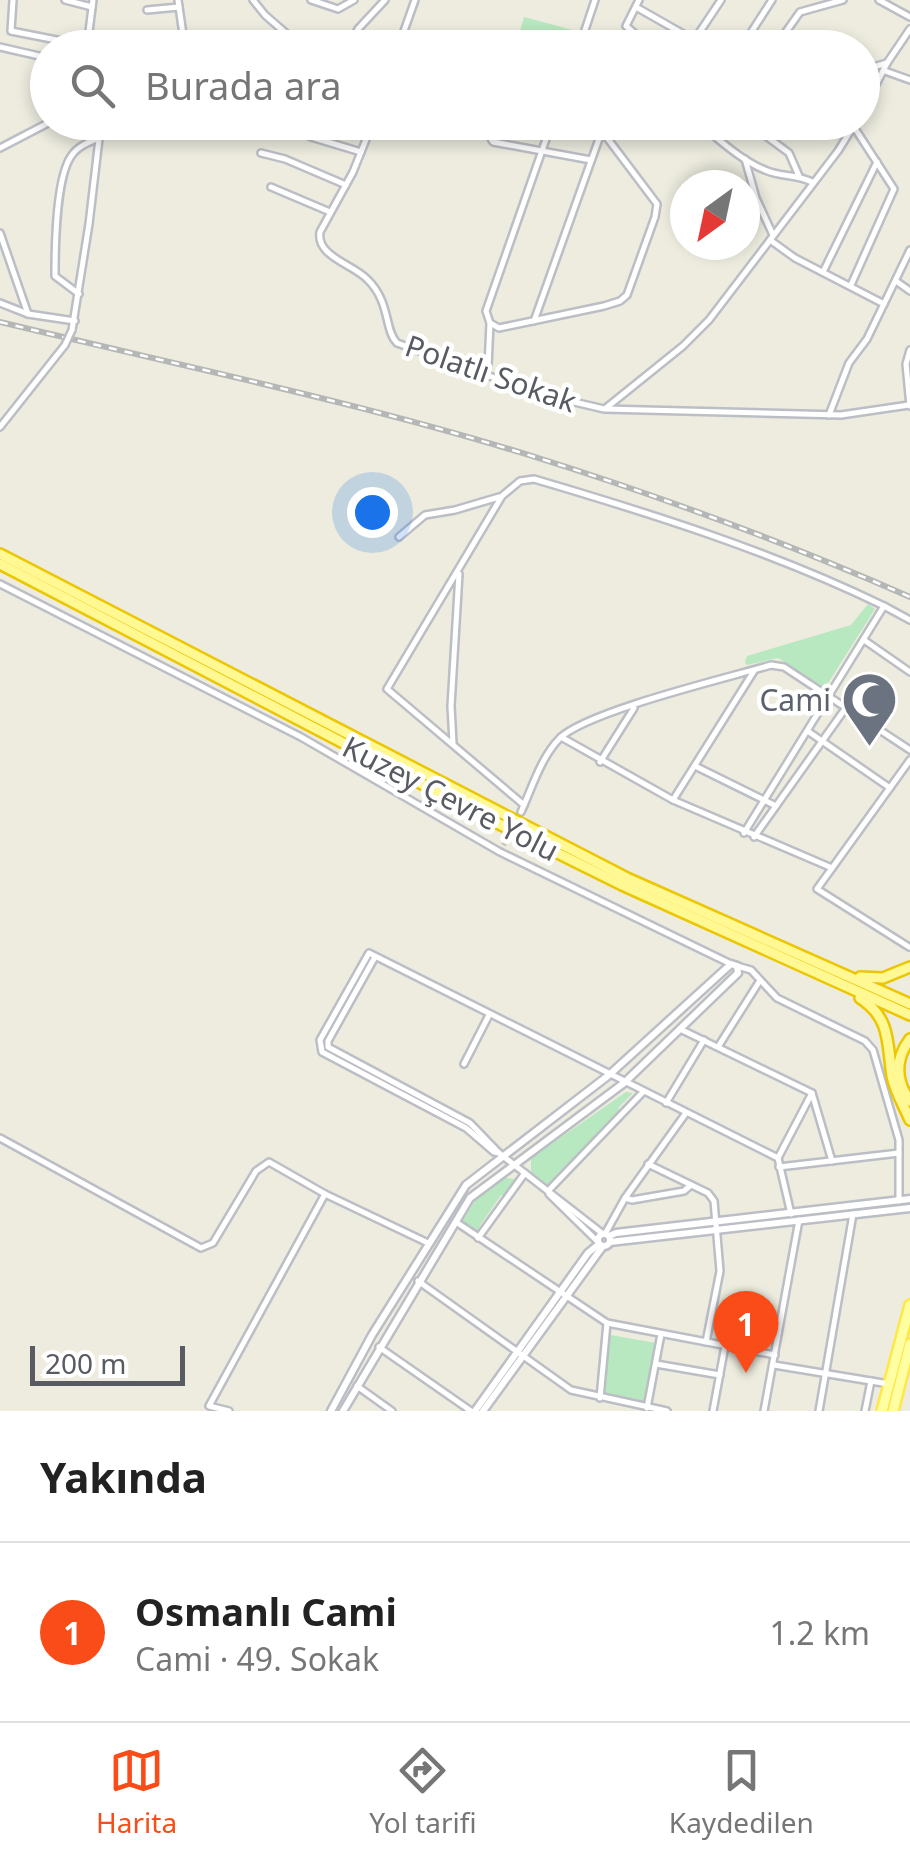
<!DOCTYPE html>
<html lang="tr">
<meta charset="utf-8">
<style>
:root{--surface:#fff;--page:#f6f6f6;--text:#222;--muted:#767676;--line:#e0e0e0;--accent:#f94c18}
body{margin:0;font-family:"Noto Sans",sans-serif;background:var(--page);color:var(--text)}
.compass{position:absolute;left:670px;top:170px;width:90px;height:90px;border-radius:50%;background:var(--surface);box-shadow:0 5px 15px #0003;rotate:213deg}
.scale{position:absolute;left:30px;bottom:25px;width:155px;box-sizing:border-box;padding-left:10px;border:5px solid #585b62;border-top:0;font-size:28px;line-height:35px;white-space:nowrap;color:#585b62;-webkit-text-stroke:8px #fff;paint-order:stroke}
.you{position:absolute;left:372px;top:512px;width:35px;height:35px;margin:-25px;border:8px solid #fff;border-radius:50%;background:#1a73e8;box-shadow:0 0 0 15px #1a73e833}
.badge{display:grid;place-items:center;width:65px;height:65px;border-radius:50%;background:var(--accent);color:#fff;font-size:32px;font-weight:700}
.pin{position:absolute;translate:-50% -82px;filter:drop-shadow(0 2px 5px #0008)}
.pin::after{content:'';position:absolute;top:52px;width:35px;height:30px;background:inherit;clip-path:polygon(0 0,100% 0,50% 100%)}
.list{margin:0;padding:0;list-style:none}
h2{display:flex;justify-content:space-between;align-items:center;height:130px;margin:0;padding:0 40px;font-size:42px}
h2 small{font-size:32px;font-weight:400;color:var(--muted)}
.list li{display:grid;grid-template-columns:65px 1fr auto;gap:30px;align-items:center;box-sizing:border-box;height:180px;padding:0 40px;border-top:2px solid var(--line)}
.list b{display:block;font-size:38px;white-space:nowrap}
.list p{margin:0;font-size:32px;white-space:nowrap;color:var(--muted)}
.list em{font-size:32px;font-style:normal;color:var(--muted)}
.icon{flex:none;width:55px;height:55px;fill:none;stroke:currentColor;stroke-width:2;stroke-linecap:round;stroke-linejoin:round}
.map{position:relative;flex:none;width:910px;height:1411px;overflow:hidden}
.search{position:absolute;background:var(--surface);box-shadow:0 5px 15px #0003;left:30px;right:30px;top:30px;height:110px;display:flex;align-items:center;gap:25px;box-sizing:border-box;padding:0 35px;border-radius:55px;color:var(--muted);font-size:38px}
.sheet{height:310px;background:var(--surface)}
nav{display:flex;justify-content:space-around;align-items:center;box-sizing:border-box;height:140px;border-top:2px solid var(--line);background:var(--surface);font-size:28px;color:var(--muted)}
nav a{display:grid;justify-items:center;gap:5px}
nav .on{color:var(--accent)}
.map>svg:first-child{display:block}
.green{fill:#b8e8bf}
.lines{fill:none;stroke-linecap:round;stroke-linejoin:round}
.minor-tunnel{stroke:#c8c8c0;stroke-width:5;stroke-dasharray:5 2.5;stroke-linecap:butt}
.minor-casing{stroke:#bcbec5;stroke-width:10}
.tertiary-casing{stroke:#bcbec5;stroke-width:11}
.primary-casing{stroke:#ffe746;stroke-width:14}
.trunk-casing{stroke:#ecc600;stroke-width:14}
.minor{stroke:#fff;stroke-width:5}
.tertiary{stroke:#fff;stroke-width:6}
.primary{stroke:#fffea2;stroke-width:9}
.trunk{stroke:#fff893;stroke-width:9}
.rail-casing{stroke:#b5b6b6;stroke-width:6}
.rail{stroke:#fff;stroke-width:2.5;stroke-dasharray:8;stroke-linecap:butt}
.minor-bridge-casing{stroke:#bcbec5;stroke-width:10;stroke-linecap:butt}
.minor-bridge{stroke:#fff;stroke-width:5}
.labels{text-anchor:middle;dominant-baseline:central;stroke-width:9;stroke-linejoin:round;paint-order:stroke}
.street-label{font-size:30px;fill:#585b62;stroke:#fff}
.worship-label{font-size:30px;fill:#5b616d;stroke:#fff;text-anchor:end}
</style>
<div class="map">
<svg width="910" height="1411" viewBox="0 0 910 1411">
<rect width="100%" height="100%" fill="#edecdf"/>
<!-- green -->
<g class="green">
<path d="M 524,17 L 584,33 L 579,47 L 515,48 Z"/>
<path d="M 868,604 L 875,609 L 825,688 L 778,658 L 747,665 L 745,662 L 747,656 L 851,625 Z"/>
<path d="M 626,1092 L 633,1093 L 618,1108 L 621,1112 L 546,1186 L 531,1173 L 531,1158 Z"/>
<path d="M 504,1178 L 516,1179 L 504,1197 L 501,1195 L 479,1227 L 481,1230 L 476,1237 L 461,1224 L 476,1199 Z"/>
<path d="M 605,1334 L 656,1343 L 644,1408 L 607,1401 L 603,1390 Z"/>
</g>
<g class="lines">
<!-- minor-tunnel -->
<path class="minor-tunnel" d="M 500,852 L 521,812"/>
<defs>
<g id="minor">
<path d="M 13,0 L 11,31 L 87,46"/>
<path d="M 65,0 L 92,7"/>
<path d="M 178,0 L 185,48"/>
<path d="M 253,0 L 265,15 L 303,48"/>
<path d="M 311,0 L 338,9 L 354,0"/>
<path d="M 639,0 L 626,26 L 652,48"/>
<path d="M 879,0 L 910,17"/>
<path d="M 636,7 L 694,40"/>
<path d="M 147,10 L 179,7"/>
<path d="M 783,36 L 800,12 L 843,0"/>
<path d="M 0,47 L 48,58"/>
<path d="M 87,47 L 93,0"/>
<path d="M 118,48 C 136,33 157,37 175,48"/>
<path d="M 349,48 L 358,29 L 385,0"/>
<path d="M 398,48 L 415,0"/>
<path d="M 579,48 L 595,0"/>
<path d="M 689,48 L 721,0"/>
<path d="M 741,48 L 772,0"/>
<path d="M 885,71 L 910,80"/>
<path d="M 862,75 L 870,68 L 887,63"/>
<path d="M 862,112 L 887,63 L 910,29"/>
<path d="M 289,122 L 311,137 L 361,152"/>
<path d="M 356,122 L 371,129"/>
<path d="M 373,122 L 353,172 L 320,232 C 316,256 352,264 367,279 C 391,302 384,330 397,343 L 540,394 L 604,409 L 841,415 L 909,405"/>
<path d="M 552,122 L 486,311 L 490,323 L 499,328 L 604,306 L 620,301 L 627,295 L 655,217 L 657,204 L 602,131"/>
<path d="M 699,122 C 717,139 742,161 765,170 C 780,177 797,174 812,182"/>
<path d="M 747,122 L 789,153 L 799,176"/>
<path d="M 839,122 L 854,127 L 894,189 L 851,285"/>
<path d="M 494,124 L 490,137 L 493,142 L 591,160"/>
<path d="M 0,148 L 50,122"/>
<path d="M 261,153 L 285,159 L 346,185"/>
<path d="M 745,159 L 756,198 L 773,235"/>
<path d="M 271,187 L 330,212"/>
<path d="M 0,233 L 28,314"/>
<path d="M 770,240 L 795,258 L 884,304"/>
<path d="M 823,272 L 877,162"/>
<path d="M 896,281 L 910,291"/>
<path d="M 79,294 L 55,276 C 55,249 56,176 72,155 C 78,146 89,142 99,138"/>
<path d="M 0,303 L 28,314 L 75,321"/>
<path d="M 534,321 L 605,122"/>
<path d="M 72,330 L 89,224 L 101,122"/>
<path d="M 488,367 L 490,323"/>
<path d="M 910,406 L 906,364 L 910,350"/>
<path d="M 606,408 L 683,346 L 709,320 L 838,151 L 856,122"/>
<path d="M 829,415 L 849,363 L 867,339 L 910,250"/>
<path d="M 0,427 L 65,345"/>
<path d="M 399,537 L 425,515 L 455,510 L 499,497"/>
<path d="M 0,584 L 301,737 L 500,852 L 731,964"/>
<path d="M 864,640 L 910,672"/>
<path d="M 809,732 L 890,788"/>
<path d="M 561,737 L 673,800 L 832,868"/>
<path d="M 453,743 L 451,706 L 459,574"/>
<path d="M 600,762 L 634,708"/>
<path d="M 695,766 L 776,806"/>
<path d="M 673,800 L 754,671"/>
<path d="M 524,805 L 387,689 L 502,496 L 520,481 L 534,479 C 653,514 773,552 884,606"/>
<path d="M 521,812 C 532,788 541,757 560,738 C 588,711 727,678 771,665 L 784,667 L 910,750"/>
<path d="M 744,833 L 884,606 L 910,620"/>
<path d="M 754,837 L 845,709"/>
<path d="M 909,947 L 817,889 L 910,760"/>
<path d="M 375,957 L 328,1041 L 328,1047 L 470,1123 L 499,1153"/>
<path d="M 737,966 L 751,970 L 777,998 L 865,1041 L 873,1050 L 899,1140 L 899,1201"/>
<path d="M 680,1029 L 812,1093 L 832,1161"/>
<path d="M 718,1047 L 759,982"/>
<path d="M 464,1064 L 489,1015"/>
<path d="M 666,1103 L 704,1040"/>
<path d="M 0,1138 L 201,1248 L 213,1243 L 256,1171 L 269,1162 L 325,1194 L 428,1243"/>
<path d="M 648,1164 L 708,1193 L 714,1201 L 720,1271 L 706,1342"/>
<path d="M 779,1167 L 899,1153"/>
<path d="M 548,1191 L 643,1092"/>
<path d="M 549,1194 L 598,1242"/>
<path d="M 625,1198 L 632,1200 L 684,1191 L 691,1185"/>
<path d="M 791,1214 L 778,1158 L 812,1093"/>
<path d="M 456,1222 L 607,1323 L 775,1355"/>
<path d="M 603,1234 L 499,1153 L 494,1152 L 466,1128 L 322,1052 L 320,1040 L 369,953 L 778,1158"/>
<path d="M 605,1234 L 625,1198 L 686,1113"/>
<path d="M 478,1238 L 525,1173"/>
<path d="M 418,1281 L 571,1390 L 667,1411"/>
<path d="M 379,1347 L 471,1411"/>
<path d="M 656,1364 L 720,1375"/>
<path d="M 774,1365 L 889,1384"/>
<path d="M 357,1386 L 392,1411"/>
<path d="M 600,1398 L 607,1323"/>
<path d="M 647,1408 L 661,1334"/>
<path d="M 229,1411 L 209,1406 L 325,1194"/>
<path d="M 713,1411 L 725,1346"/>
<path d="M 764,1411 L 799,1220"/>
<path d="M 819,1411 L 853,1214"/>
<path d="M 865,1411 L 871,1381"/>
</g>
<g id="tertiary">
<circle cx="604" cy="1240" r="6"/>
<path d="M 609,1236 L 616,1233 L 910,1199"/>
<path d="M 610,1242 L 910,1208"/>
<path d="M 331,1411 L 372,1335 L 466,1185 L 609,1075 L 731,964 L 737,966"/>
<path d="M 343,1411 L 470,1198 L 624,1083 L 738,973 L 737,966"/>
<path d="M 475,1411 L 588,1253 L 599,1244"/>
<path d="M 483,1411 L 603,1246"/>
</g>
<g id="primary">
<path d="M 882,1411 L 910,1305"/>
<path d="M 893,1411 L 910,1344"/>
</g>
<g id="trunk">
<path d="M 0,554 L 627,878 L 910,1004"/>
<path d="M 0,564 L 491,820 L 622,885 L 910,1015"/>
<path d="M 860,977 L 883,978 L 910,967"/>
<path d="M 860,998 C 891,1018 887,1043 892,1076 C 895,1091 904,1106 910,1120"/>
<path d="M 910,1039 C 895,1059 895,1080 910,1101"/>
</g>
</defs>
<!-- minor casing -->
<use href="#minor" class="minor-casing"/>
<!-- tertiary casing -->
<use href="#tertiary" class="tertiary-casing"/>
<!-- primary casing -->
<use href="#primary" class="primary-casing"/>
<!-- trunk casing -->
<use href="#trunk" class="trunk-casing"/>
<!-- minor -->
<use href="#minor" class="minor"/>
<!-- tertiary -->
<use href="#tertiary" class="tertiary"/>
<!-- primary -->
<use href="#primary" class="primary"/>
<!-- trunk -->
<use href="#trunk" class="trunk"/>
<defs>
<path id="rail" d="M 0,322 C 177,365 358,402 532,456 C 660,496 787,543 910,597"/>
</defs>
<!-- rail casing -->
<use href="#rail" class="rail-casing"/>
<!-- rail -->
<use href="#rail" class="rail"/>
<defs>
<path id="minor-bridge" d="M 65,345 L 72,330"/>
</defs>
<!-- minor-bridge casing -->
<use href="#minor-bridge" class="minor-bridge-casing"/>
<!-- minor-bridge -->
<use href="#minor-bridge" class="minor-bridge"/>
</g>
<!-- icons -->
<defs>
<symbol id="mosque-pin" viewBox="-11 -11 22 30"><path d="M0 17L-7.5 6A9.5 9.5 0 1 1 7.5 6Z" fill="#6b7280" stroke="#fff"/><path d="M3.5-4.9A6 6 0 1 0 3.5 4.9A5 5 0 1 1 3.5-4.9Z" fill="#fff"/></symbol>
</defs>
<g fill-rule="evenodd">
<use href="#mosque-pin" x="838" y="668" width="63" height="86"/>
</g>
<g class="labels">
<!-- street labels -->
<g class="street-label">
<text transform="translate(491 373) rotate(19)">Polatlı Sokak</text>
<text transform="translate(451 798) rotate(27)">Kuzey Çevre Yolu</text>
</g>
<!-- worship labels -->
<g class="worship-label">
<text x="831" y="699">Cami</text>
</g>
</g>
</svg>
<svg class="compass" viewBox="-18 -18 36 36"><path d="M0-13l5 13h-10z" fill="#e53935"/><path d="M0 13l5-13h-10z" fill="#767676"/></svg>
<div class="scale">200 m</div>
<div class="you"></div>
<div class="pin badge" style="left:746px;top:1373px">1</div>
<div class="search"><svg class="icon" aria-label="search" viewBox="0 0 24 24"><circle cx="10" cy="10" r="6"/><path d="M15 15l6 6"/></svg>Burada ara</div>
</div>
<section class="sheet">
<h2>Yakında<small></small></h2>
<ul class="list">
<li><span class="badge">1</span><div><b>Osmanlı Cami</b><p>Cami · 49. Sokak</p></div><em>1.2 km</em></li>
</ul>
</section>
<nav>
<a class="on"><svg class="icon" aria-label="map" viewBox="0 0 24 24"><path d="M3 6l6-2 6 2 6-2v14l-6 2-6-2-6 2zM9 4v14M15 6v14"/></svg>Harita</a>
<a><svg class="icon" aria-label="directions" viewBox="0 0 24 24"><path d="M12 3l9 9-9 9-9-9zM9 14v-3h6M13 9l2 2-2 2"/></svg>Yol tarifi</a>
<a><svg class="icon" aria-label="saved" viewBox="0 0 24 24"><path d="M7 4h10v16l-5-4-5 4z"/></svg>Kaydedilen</a>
</nav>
